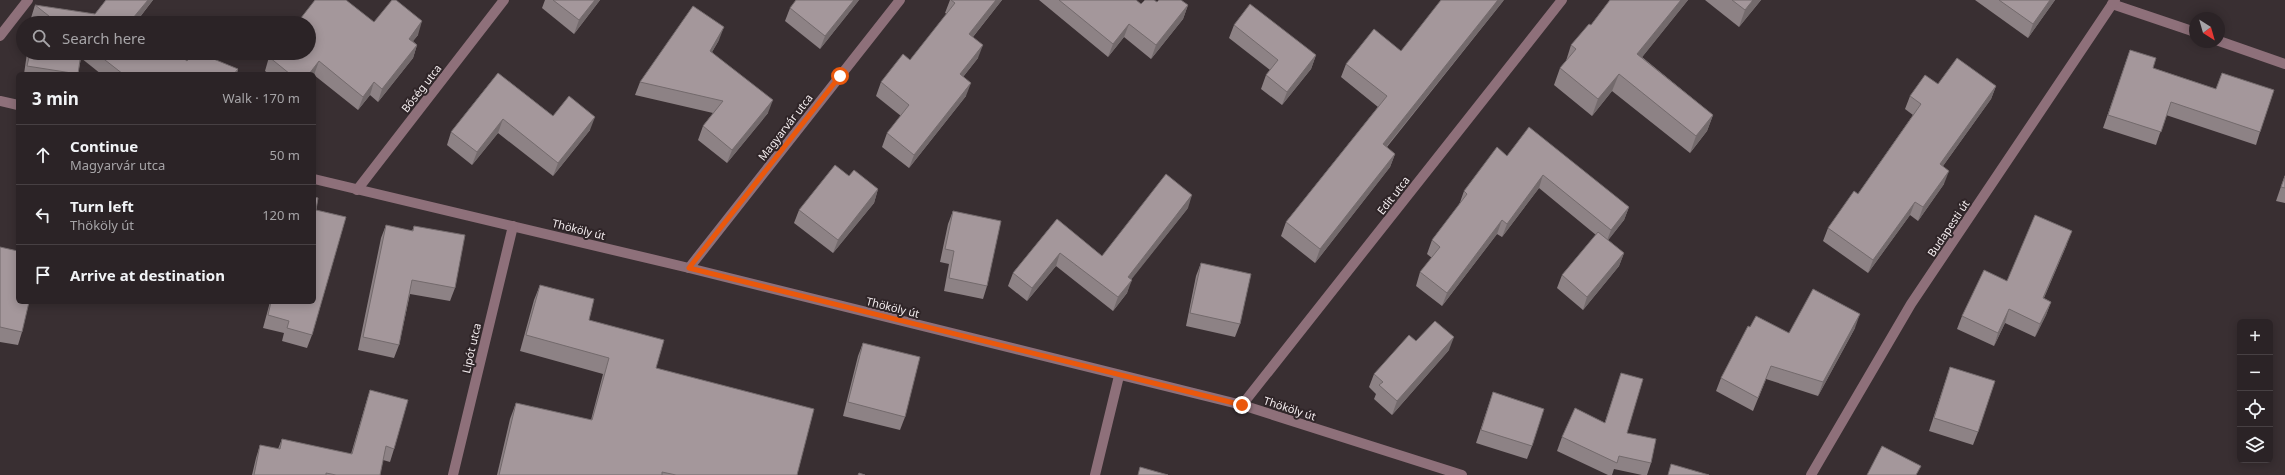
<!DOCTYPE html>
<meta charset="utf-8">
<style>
:root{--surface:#2b2326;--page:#332b2e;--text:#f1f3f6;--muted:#a6a4a7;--line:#474043}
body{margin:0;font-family:"Noto Sans",sans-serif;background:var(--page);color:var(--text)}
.controls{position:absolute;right:12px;bottom:12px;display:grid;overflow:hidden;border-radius:6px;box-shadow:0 2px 10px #0003}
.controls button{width:36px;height:36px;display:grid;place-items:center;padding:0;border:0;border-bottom:1px solid var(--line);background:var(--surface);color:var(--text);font:20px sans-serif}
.compass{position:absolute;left:2189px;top:12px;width:36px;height:36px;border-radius:50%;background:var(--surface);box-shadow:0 2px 10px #0003;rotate:143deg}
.stop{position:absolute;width:12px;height:12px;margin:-9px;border:3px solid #ea580c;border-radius:50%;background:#fff}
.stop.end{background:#ea580c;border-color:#fff;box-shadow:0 1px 4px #0008}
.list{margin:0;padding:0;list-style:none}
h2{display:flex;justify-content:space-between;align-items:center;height:52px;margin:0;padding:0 16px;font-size:17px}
h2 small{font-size:13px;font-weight:400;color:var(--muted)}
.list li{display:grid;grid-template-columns:26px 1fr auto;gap:12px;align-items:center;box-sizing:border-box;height:60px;padding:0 16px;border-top:1px solid var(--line)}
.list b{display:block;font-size:15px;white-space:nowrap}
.list p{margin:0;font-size:13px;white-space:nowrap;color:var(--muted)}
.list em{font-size:13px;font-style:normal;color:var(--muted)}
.icon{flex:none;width:22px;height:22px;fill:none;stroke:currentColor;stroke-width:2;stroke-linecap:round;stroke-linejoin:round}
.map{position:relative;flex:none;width:2285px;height:475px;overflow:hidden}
.search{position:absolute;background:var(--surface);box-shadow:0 2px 10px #0003;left:16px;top:16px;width:300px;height:44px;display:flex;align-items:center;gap:10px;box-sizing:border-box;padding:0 14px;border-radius:22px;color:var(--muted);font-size:15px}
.panel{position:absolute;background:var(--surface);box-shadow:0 2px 10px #0003;left:16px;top:72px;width:300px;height:232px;border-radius:6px}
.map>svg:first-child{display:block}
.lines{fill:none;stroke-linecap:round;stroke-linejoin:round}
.minor{stroke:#8e707a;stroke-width:10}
.wall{fill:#8d8285}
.shaded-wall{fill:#736a6c}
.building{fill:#a4979b;stroke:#736a6c}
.route{stroke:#ea580c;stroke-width:5}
.labels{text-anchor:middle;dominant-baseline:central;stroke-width:4;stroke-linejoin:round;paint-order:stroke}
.street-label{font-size:11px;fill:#f4edef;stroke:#2f2528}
</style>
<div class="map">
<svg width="2285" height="475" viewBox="0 0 2285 475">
<rect width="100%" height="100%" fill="#392f32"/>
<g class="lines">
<!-- minor -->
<g class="minor">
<path d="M 2112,4 L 2195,32"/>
<path d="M 0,36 L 28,0"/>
<path d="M 2219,41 L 2285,64"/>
<path d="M 0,101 L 18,105"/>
<path d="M 314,179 L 689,268 L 1242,405 L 1462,475"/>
<path d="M 357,190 L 504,0"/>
<path d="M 689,268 L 900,0"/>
<path d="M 1242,405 L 1562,0"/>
<path d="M 453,475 L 513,226"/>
<path d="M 1095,475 L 1119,376"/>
<path d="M 1811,475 L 1911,304 L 2115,0"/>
</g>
</g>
<!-- wall -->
<g class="wall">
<path d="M 106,0 L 153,0 L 137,21 L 140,23 L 37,23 L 31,18 L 35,5 L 95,14 Z"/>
<path d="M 545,0 L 600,0 L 574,34 L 542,8 Z"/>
<path d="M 859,0 L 820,49 L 785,21 L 790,8 Z"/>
<path d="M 950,0 L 1002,0 L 973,37 L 978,58 L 963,77 L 966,96 L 909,168 L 882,147 L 887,133 L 901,116 L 876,96 L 881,82 L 910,60 L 947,14 L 945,13 Z"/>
<path d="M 1039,0 L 1136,0 L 1141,4 L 1157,2 L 1188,5 L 1183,19 L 1151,59 L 1124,37 L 1108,57 Z"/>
<path d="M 1504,0 L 1387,147 L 1395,154 L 1390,167 L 1315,263 L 1281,236 L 1286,222 L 1378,107 L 1341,77 L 1346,64 L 1401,51 Z"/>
<path d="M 1610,0 L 1688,0 L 1642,57 L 1713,115 L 1707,131 L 1690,153 L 1612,91 L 1592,116 L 1554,85 L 1560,68 L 1566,61 L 1571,45 L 1591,25 Z"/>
<path d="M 1705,0 L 1761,0 L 1739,27 Z"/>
<path d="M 1975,0 L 2055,0 L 2028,38 Z"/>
<path d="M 374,22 L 418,35 L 413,41 L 417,45 L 413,58 L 378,102 L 370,95 L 358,110 L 314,75 L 314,74 L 269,74 L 265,71 L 269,57 Z"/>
<path d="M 1234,25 L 1316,55 L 1311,69 L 1282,105 L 1261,89 L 1266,75 L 1270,70 L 1229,38 Z"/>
<path d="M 719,40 L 712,52 L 768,113 L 727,163 L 698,140 L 703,126 L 713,113 L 635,95 L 640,82 Z"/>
<path d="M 2130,50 L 2153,68 L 2216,89 L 2222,73 L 2260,132 L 2256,145 L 2166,115 L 2156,145 L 2103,128 Z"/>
<path d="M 27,53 L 177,53 L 187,61 L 238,69 L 237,74 L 101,74 L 81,58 L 78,74 L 24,74 Z"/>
<path d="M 498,73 L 553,116 L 590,130 L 553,176 L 498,133 L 472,165 L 447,145 L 451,132 Z"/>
<path d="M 1938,84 L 1996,86 L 1991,99 L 1943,166 L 1944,184 L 1918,221 L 1910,215 L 1868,273 L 1823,241 L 1828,228 L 1858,194 L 1913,115 L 1905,109 L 1910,96 Z"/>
<path d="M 1507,156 L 1629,207 L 1624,220 L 1608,240 L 1624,253 L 1619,266 L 1583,310 L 1557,288 L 1562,275 L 1596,235 L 1539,188 L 1502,237 L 1497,234 L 1442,306 L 1416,286 L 1420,272 L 1432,258 L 1427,254 L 1432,240 L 1459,205 L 1464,191 Z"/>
<path d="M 2285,175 L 2285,203 L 2276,201 Z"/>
<path d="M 849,176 L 878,189 L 874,203 L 833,253 L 794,223 L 799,210 Z"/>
<path d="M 314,197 L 318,198 L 316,210 L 346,217 L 312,335 L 307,348 L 282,341 L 284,333 L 263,328 L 270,302 L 314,302 Z"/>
<path d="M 1188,208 L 1131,279 L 1127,293 L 1113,311 L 1056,266 L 1027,301 L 1008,286 L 1013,273 L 1057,219 L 1102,256 Z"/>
<path d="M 953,211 L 987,286 L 983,299 L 944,291 L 949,264 L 940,262 L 948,224 Z"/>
<path d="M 386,225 L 412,231 L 414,226 L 455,288 L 450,301 L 410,294 L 399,345 L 394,358 L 358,350 L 381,238 Z"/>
<path d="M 2067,244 L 2044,298 L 2051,302 L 2046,315 L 2035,337 L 2005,323 L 1994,346 L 1957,329 L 1962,316 L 2007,281 Z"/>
<path d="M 0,247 L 22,332 L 18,345 L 0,342 Z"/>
<path d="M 1201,263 L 1240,324 L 1235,337 L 1186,326 L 1196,276 Z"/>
<path d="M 540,285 L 656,368 L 797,475 L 497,475 L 510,419 L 516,403 L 591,420 L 603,374 L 520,351 L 534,300 Z"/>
<path d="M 1750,327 L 1789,333 L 1855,328 L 1818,396 L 1766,379 L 1753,411 L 1716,391 L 1721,378 Z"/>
<path d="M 863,343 L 905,417 L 900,430 L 843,416 L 858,356 Z"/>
<path d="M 1449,350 L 1392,415 L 1374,399 L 1376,394 L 1369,387 L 1374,374 Z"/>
<path d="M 1950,367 L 1978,432 L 1973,445 L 1929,431 Z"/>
<path d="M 1621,373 L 1627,433 L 1651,463 L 1647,475 L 1642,475 L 1614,469 L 1612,475 L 1608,475 L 1557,451 L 1562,437 L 1605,422 Z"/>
<path d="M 370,390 L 394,449 L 390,462 L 383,460 L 380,475 L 252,475 L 256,458 L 260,445 L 278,449 L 282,439 L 351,454 L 366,403 Z"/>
<path d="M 1493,392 L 1532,446 L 1527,459 L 1476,443 Z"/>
</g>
<!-- shaded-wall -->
<g class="shaded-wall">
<path d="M 148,0 L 153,0 L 135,23 L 133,18 Z"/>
<path d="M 595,0 L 600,0 L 574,34 L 579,20 Z"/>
<path d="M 854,0 L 859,0 L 820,49 L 825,36 Z"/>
<path d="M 996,0 L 1002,0 L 964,48 L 969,34 Z"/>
<path d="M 1498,0 L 1504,0 L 1378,157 L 1383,144 Z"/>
<path d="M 1681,0 L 1688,0 L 1631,71 L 1637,54 Z"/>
<path d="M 1753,0 L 1761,0 L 1739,27 L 1745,10 Z"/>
<path d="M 2050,0 L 2055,0 L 2028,38 L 2033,24 Z"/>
<path d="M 1188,5 L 1183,19 L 1151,59 L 1156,45 Z"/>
<path d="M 422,21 L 418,35 L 404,52 L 409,39 Z"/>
<path d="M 1129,24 L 1124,37 L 1108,57 L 1113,44 Z"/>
<path d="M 724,27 L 719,40 L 705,64 L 710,51 Z"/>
<path d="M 417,45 L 413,58 L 378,102 L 382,89 Z"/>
<path d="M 983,45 L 978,58 L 955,87 L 960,74 Z"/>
<path d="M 1316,55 L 1311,69 L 1282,105 L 1287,92 Z"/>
<path d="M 319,61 L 314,75 L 314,74 L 309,74 Z"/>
<path d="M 1619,74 L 1612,91 L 1592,116 L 1598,99 Z"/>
<path d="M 374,82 L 370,95 L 358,110 L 363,97 Z"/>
<path d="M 971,83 L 966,96 L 909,168 L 914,155 Z"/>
<path d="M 1996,86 L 1991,99 L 1935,177 L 1940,164 Z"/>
<path d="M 773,100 L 768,113 L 727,163 L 732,150 Z"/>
<path d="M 1713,115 L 1707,131 L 1690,153 L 1696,136 Z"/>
<path d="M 595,117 L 590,130 L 553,176 L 558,163 Z"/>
<path d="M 503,119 L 498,133 L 472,165 L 477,152 Z"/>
<path d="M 1395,154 L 1390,167 L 1315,263 L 1320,249 Z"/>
<path d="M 1949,171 L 1944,184 L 1918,221 L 1923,207 Z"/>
<path d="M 1543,175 L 1539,188 L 1502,237 L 1507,224 Z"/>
<path d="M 878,189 L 874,203 L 833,253 L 838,240 Z"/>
<path d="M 1192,195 L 1188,208 L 1123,290 L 1128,277 Z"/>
<path d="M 1915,202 L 1910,215 L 1868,273 L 1873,260 Z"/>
<path d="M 1629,207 L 1624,220 L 1606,243 L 1611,230 Z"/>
<path d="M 1502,220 L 1497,234 L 1442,306 L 1447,293 Z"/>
<path d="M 2072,231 L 2067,244 L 2038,311 L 2043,298 Z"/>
<path d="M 1060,253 L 1056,266 L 1027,301 L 1032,288 Z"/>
<path d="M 1624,253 L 1619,266 L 1583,310 L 1587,297 Z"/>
<path d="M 1132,280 L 1127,293 L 1113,311 L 1118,297 Z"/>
<path d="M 2051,302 L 2046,315 L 2035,337 L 2040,324 Z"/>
<path d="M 2009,309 L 2005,323 L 1994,346 L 1998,333 Z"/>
<path d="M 1860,314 L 1855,328 L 1818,396 L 1823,382 Z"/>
<path d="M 1454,337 L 1449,350 L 1392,415 L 1397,401 Z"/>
</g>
<!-- building -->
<g class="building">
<path d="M 106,0 L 148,0 L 133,18 L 140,23 L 54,23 L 54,20 L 35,5 L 95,14 Z"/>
<path d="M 315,0 L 346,0 L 374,22 L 392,0 L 396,0 L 422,21 L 409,39 L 417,45 L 382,89 L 374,82 L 363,97 L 319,61 L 309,74 L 290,74 L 269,57 L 273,53 L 309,53 L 309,23 L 297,23 Z"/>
<path d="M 553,0 L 595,0 L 579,20 Z"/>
<path d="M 796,0 L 854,0 L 825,36 L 790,8 Z"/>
<path d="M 951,0 L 996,0 L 969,34 L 983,45 L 960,74 L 971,83 L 914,155 L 887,133 L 909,105 L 881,82 L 903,54 L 910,60 L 955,3 Z"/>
<path d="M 1059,0 L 1136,0 L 1141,4 L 1145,0 L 1154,0 L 1157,2 L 1159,0 L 1181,0 L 1188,5 L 1156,45 L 1129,24 L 1113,44 Z"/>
<path d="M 1441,0 L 1498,0 L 1383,144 L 1395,154 L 1320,249 L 1286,222 L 1387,96 L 1346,64 L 1374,29 L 1401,51 Z"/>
<path d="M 1610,0 L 1681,0 L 1637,54 L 1713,115 L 1696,136 L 1619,74 L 1598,99 L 1560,68 L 1576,49 L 1571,45 L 1589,24 L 1591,25 Z"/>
<path d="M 1732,0 L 1753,0 L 1745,10 Z"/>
<path d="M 1999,0 L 2050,0 L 2033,24 Z"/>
<path d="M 1250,4 L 1316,55 L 1287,92 L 1266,75 L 1278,60 L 1234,25 Z"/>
<path d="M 693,6 L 724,27 L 710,51 L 773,100 L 732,150 L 703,126 L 723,101 L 640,82 Z"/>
<path d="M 2130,50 L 2156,58 L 2153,68 L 2216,89 L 2222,73 L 2274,90 L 2260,132 L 2171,102 L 2161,132 L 2108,115 Z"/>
<path d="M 30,53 L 81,53 L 78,74 L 27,66 Z"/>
<path d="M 96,53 L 177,53 L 187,61 L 191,53 L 199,53 L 238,69 L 234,74 L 123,74 Z"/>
<path d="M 1957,58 L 1996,86 L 1940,164 L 1949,171 L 1923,207 L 1915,202 L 1873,260 L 1828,228 L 1854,191 L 1858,194 L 1921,104 L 1910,96 L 1925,75 L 1938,84 Z"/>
<path d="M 498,73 L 553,116 L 569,96 L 595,117 L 558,163 L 503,119 L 477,152 L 451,132 Z"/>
<path d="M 1529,127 L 1629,207 L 1611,230 L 1543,175 L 1507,224 L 1502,220 L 1447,293 L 1420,272 L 1440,247 L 1432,240 L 1467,194 L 1464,191 L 1497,147 L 1507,156 Z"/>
<path d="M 835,165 L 849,176 L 854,170 L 878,189 L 838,240 L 799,210 Z"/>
<path d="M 1166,174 L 1192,195 L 1128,277 L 1132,280 L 1118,297 L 1060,253 L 1032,288 L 1013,273 L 1057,219 L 1102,256 Z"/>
<path d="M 2285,176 L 2285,188 L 2281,187 Z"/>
<path d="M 314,197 L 318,198 L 316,210 L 346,217 L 312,335 L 287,328 L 289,321 L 268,315 L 271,302 L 314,302 Z"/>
<path d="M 953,211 L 1001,221 L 987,286 L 949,278 L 954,251 L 945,249 Z"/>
<path d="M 2035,215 L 2072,231 L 2043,298 L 2051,302 L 2040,324 L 2009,309 L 1998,333 L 1962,316 L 1984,270 L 2007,281 Z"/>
<path d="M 386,225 L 413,231 L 414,226 L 465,235 L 455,288 L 412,280 L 399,345 L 363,337 Z"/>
<path d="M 1598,232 L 1624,253 L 1587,297 L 1562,275 Z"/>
<path d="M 0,247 L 18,251 L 18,302 L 29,302 L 22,332 L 0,327 Z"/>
<path d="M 1201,263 L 1251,274 L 1240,324 L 1190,313 Z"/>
<path d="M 540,285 L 594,299 L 589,320 L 664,340 L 656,368 L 814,409 L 797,475 L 676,475 L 662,472 L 662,475 L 499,475 L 516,403 L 592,420 L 609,358 L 526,335 Z"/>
<path d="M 1813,289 L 1860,314 L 1823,382 L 1771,366 L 1758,398 L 1721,378 L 1748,326 L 1750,327 L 1756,316 L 1789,333 Z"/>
<path d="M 1435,321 L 1454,337 L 1397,401 L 1379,385 L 1383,382 L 1374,374 L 1409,335 L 1416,341 Z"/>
<path d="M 863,343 L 920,357 L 905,417 L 848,402 Z"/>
<path d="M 1950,367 L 1995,381 L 1978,432 L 1934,418 Z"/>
<path d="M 1621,373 L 1643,379 L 1627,433 L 1656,439 L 1651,463 L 1619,456 L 1617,463 L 1562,437 L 1575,408 L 1605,423 Z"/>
<path d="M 370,390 L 408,400 L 394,449 L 386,446 L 380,475 L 336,475 L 326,473 L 326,475 L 254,475 L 260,445 L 280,449 L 282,439 L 352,454 Z"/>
<path d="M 1493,392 L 1544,409 L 1532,446 L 1481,430 Z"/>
<path d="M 1882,446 L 1921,466 L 1916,475 L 1867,475 Z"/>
<path d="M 1671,464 L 1709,475 L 1668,475 Z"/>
<path d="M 1140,467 L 1168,475 L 1138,475 Z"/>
<path d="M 859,473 L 865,475 L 858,475 Z"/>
</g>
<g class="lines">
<!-- route -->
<path class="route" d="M 840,76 L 689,268 L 1242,405"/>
</g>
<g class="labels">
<!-- street labels -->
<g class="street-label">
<text transform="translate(421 88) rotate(-52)">Bőség utca</text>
<text transform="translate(785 127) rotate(-52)">Magyarvár utca</text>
<text transform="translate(1393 195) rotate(-52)">Edit utca</text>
<text transform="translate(1948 228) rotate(-56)">Budapesti út</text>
<text transform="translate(579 229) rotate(14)">Thököly út</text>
<text transform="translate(893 307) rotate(14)">Thököly út</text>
<text transform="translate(471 348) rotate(-77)">Lipót utca</text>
<text transform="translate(1290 408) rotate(18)">Thököly út</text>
</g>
</g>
</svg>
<div class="controls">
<button>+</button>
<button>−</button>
<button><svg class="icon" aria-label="locate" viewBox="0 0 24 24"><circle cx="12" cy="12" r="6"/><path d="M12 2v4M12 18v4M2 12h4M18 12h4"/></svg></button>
<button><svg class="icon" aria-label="layers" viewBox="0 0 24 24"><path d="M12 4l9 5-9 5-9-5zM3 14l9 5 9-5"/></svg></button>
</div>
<svg class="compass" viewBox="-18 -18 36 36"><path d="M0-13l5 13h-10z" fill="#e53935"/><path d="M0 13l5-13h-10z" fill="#a6a4a7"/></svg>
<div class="stop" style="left:840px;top:76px"></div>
<div class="stop end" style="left:1242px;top:405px"></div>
<div class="search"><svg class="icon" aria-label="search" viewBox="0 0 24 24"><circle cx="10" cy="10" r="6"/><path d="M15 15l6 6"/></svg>Search here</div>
<section class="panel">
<h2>3 min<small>Walk · 170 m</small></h2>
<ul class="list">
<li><svg class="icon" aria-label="ahead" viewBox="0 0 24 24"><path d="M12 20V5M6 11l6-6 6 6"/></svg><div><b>Continue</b><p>Magyarvár utca</p></div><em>50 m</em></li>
<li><svg class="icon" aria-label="left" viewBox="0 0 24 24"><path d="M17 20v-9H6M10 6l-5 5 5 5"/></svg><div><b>Turn left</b><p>Thököly út</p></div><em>120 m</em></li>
<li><svg class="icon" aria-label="arrive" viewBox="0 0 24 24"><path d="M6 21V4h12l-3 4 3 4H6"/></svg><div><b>Arrive at destination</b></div></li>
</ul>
</section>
</div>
